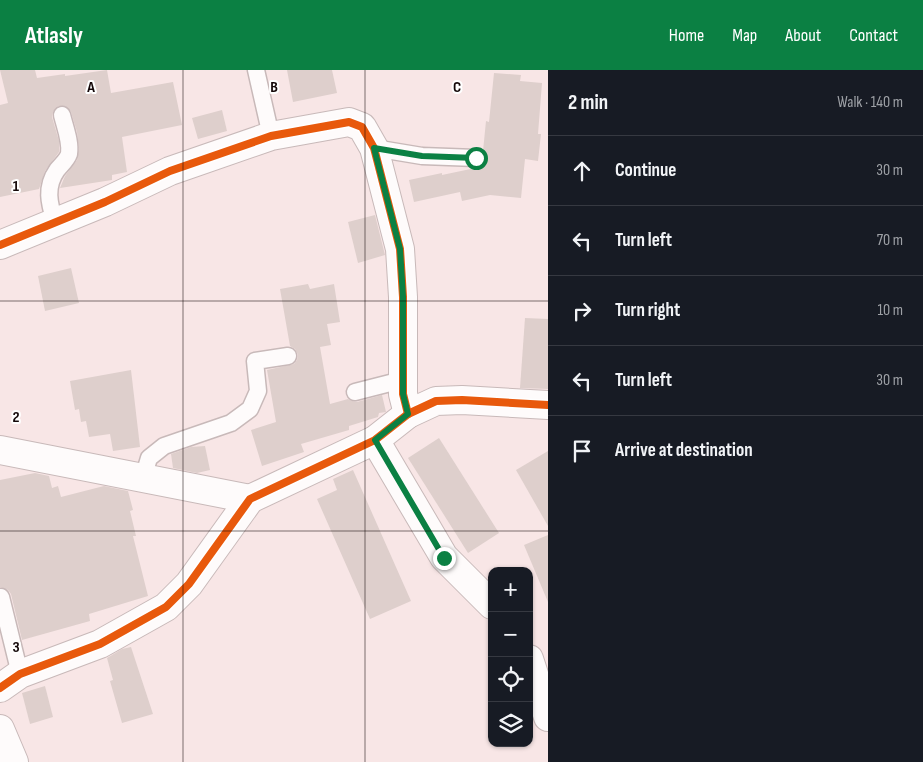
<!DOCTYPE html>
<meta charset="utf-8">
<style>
:root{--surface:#171b24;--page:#20242c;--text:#f1f3f6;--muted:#9ea1a6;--line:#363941;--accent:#0b8043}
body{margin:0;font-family:"Sofia Sans Condensed",sans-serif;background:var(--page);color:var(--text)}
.controls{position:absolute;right:15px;bottom:15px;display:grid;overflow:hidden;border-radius:10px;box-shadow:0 1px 4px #0004}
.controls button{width:45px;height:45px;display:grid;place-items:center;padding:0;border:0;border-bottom:1px solid var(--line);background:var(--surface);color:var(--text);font:25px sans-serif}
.stop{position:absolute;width:15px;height:15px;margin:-11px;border:4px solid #0b8043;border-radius:50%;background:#fff}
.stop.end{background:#0b8043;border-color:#fff;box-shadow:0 1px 5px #0008}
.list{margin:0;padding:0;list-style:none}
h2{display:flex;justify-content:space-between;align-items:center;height:65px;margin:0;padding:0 20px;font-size:21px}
h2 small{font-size:16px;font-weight:400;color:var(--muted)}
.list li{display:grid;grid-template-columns:32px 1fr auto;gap:15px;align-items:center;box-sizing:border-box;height:70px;padding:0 20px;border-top:1px solid var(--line)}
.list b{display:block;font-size:19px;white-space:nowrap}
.list em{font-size:16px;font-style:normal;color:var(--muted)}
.icon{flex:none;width:28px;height:28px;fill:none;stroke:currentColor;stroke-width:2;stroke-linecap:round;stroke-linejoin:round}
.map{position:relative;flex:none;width:548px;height:692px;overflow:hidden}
header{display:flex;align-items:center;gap:30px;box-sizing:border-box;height:70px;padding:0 25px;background:var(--accent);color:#fff}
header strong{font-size:24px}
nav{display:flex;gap:28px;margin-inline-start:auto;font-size:18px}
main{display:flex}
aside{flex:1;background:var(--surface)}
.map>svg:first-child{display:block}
.building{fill:#decfcc}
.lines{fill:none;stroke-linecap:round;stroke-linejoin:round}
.service-casing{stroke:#c8b9b9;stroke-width:19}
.minor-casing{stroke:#c8b9b9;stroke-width:30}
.service{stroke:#fefbfb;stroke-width:16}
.minor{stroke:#fefbfb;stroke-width:28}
.cycleway-casing{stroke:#fff;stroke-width:11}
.cycleway{stroke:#e8590c;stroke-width:8}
.route{stroke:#0b8043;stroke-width:6}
.grid{fill:none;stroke:#140809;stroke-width:1;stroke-opacity:0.55}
.grid-label{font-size:16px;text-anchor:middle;font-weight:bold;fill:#140809;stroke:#fff;stroke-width:4;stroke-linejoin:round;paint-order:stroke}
</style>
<header>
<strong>Atlasly</strong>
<nav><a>Home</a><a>Map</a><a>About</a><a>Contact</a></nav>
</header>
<main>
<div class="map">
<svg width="548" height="692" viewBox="0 0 548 692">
<rect width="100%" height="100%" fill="#f8e6e6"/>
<!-- building -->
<g class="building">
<path d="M 0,0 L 35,0 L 37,8 L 65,4 L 65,6 L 107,0 L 111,23 L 173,12 L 182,55 L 122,67 L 127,102 L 112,105 L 112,110 L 60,118 L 65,106 L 77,90 L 79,79 L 77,62 L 71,42 L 65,36 L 59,36 L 53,42 L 52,47 L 59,71 L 59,82 L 45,101 L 39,119 L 0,127 L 0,35 L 8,33 Z"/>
<path d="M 287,0 L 332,0 L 337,23 L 293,32 Z"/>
<path d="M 494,3 L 521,5 L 520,11 L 542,13 L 538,64 L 541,64 L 538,91 L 525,89 L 521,128 L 490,125 L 462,131 L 460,122 L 414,132 L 409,110 L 442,103 L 442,105 L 480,97 L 485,93 L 486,88 L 483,81 L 486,51 L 489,52 Z"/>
<path d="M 222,40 L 227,61 L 198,69 L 192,48 Z"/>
<path d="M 375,145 L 385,185 L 358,193 L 348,152 Z"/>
<path d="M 71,198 L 79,233 L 45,241 L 38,206 Z"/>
<path d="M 308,214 L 310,219 L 334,214 L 340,252 L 327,254 L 331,275 L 320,277 L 330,334 L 348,329 L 352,331 L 357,332 L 382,325 L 386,342 L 379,343 L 378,347 L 349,356 L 349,360 L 301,374 L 304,382 L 262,396 L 251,360 L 276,352 L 267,300 L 294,294 L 297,290 L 298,285 L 295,279 L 290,276 L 280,219 Z"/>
<path d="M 525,248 L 548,249 L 548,319 L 520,318 Z"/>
<path d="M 131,300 L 140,377 L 113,381 L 110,364 L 89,367 L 86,351 L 81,352 L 79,339 L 75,340 L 70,311 Z"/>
<path d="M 439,368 L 499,463 L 468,483 L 408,388 Z"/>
<path d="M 205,376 L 210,400 L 197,403 L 173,398 L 171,384 L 191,377 Z"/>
<path d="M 548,381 L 548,456 L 516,400 Z"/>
<path d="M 353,400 L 411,531 L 370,549 L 317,429 L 337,420 L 333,409 Z"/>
<path d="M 35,403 L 49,406 L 52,418 L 58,416 L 61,427 L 104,416 L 128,421 L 133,440 L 130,441 L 136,466 L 133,466 L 148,526 L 89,544 L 90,551 L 22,570 L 11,524 L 8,520 L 0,517 L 0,410 Z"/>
<path d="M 548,465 L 548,532 L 524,475 Z"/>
<path d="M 131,577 L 153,644 L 122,653 L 110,611 L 113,610 L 107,588 L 122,579 Z"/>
<path d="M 45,616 L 53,647 L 30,654 L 22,623 Z"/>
</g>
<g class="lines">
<defs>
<g id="service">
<path d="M 256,0 L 271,66"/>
<path d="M 374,78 L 422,86 L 476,88"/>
<path d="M 55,152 C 49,133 45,117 57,100 C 61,95 67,90 69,84 C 71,72 65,57 62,45"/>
<path d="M 355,322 L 402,310"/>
<path d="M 143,408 L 149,388 L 164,376 L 231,353 L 250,339 L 258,321 L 255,291 L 288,286"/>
<path d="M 1,527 L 20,604"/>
</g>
<g id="minor">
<path d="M 0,175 L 105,132 L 170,101 L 271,66 L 349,52 L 362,57 L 374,78 L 400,179 L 403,227 L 403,324 L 408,344"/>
<path d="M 375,370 L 444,487 L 492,535"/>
<path d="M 0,380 L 250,429"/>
<path d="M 529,589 L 548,647"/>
<path d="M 0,618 L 20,604 L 100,574 L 166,537 L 189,514 L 250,429 L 375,370 L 408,344 L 436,331 L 462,330 L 548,335"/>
<path d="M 0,659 L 14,692"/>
</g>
</defs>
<!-- service casing -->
<use href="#service" class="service-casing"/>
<!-- minor casing -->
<use href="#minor" class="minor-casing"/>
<!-- service -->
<use href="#service" class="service"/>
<!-- minor -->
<use href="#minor" class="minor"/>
<defs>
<g id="cycleway">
<path d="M 0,175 L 105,132 L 170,101 L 271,66 L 349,52 L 362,57 L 374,78 L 400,179 L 403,227 L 403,324 L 408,344"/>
<path d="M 0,618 L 20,604 L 100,574 L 166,537 L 189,514 L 250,429 L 375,370 L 408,344 L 436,331 L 462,330 L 548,335"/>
</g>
</defs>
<!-- cycleway casing -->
<use href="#cycleway" class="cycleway-casing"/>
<!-- cycleway -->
<use href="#cycleway" class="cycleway"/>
</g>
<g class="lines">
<!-- route -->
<path class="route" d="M 444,488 L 375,370 L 408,344 L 403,324 L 403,227 L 400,179 L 374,78 L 422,86 L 476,88"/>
</g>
<!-- grid -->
<path class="grid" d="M 183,0 L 183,692M 365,0 L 365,692M 0,231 L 548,231M 0,461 L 548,461"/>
<g class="grid-label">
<text x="91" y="22">A</text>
<text x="274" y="22">B</text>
<text x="457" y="22">C</text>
<text x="16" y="121">1</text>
<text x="16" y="352">2</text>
<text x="16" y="582">3</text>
</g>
</svg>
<div class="controls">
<button>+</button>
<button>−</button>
<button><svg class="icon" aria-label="locate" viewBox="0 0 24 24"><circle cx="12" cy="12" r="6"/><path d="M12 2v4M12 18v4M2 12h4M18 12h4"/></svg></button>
<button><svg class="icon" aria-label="layers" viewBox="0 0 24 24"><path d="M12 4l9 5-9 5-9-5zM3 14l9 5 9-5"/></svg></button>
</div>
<div class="stop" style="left:476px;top:88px"></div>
<div class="stop end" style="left:444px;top:488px"></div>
</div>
<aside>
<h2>2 min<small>Walk · 140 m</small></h2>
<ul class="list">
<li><svg class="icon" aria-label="ahead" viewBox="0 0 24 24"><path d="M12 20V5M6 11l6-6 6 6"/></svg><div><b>Continue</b></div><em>30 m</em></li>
<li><svg class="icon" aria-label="left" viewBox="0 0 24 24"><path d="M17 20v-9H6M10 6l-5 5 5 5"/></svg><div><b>Turn left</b></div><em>70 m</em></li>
<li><svg class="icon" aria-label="right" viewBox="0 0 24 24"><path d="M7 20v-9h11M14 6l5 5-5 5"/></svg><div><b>Turn right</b></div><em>10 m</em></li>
<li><svg class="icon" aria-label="left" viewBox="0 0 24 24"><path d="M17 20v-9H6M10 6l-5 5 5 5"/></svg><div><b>Turn left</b></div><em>30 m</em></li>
<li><svg class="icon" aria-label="arrive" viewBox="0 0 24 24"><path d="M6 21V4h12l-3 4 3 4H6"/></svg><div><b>Arrive at destination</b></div></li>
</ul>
</aside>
</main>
